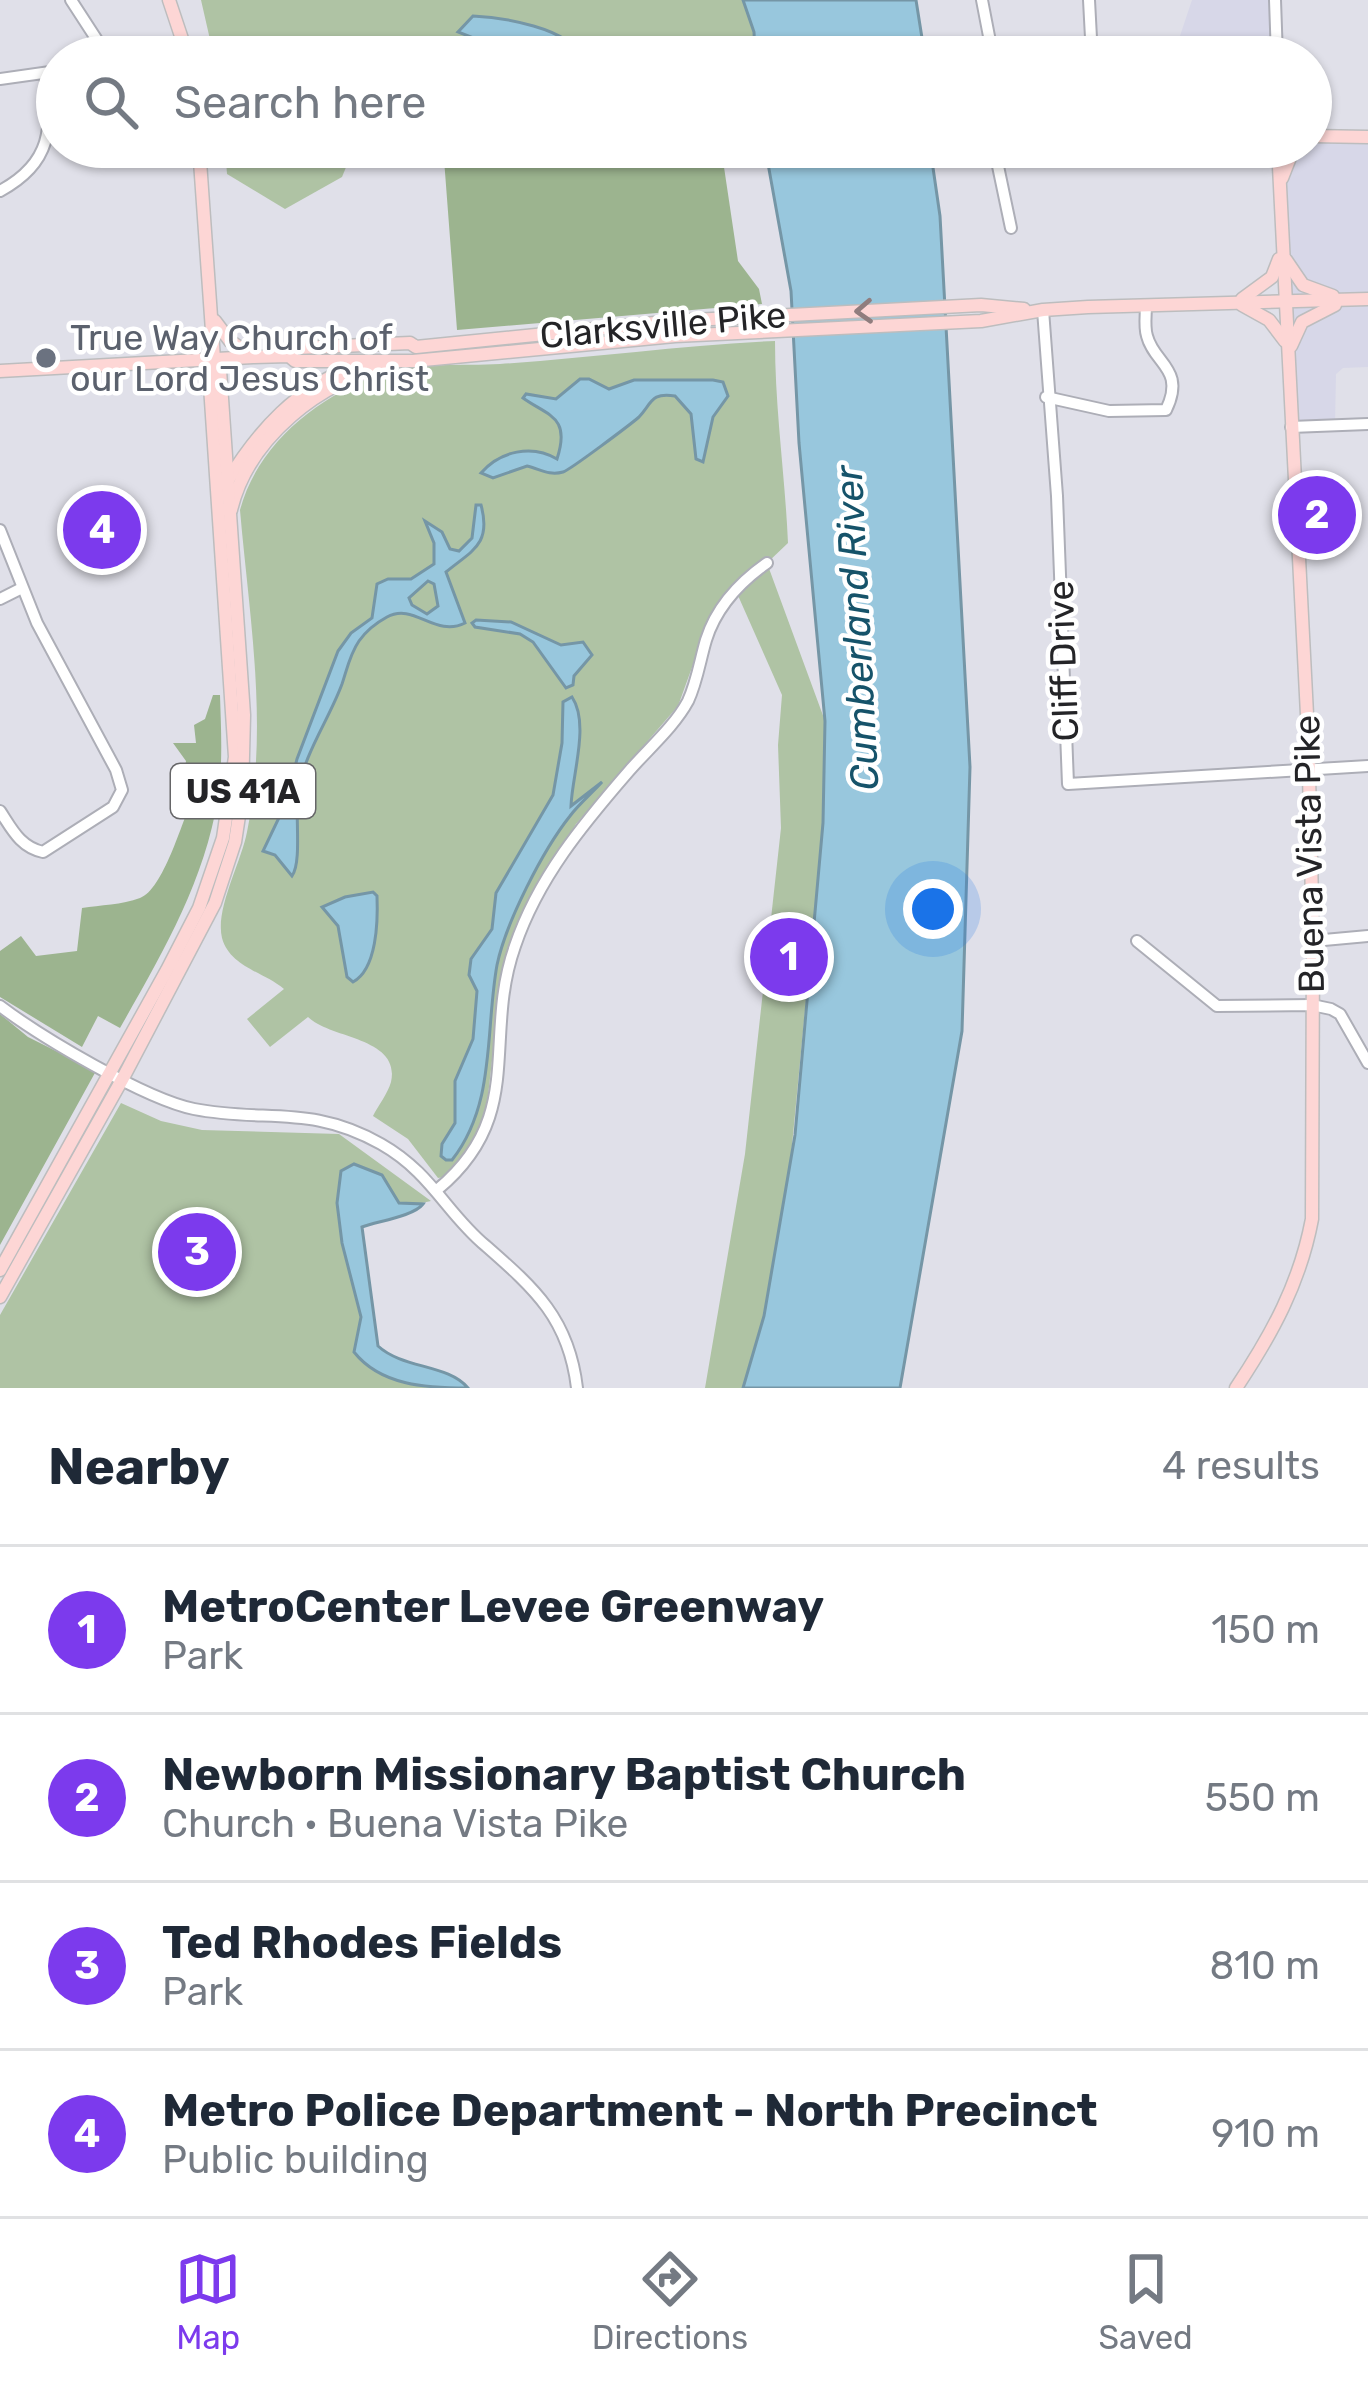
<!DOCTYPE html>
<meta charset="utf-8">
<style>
:root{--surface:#fff;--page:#f6f6f7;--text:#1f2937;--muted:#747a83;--line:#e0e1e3;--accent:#7c3aed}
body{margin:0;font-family:Rubik,sans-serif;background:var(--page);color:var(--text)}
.you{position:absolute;left:933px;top:909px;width:42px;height:42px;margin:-30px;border:9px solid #fff;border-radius:50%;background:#1a73e8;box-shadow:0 0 0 18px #1a73e833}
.badge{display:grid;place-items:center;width:78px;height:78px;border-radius:50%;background:var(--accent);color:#fff;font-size:39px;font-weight:700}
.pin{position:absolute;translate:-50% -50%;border:6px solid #fff;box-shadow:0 3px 12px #0006}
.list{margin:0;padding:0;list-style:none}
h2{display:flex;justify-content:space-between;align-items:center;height:156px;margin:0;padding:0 48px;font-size:51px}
h2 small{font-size:39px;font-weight:400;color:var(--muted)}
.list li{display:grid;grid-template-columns:78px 1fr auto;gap:36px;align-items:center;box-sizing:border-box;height:168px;padding:0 48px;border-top:3px solid var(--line)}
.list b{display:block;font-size:45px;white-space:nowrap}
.list p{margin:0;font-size:39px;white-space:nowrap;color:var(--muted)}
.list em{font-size:39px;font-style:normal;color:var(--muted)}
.icon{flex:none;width:66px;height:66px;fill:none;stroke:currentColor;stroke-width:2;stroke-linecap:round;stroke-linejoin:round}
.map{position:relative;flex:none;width:1368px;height:1388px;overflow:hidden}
.search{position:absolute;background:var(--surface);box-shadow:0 3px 9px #0004;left:36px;right:36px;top:36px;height:132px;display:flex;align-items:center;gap:30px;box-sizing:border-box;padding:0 42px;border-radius:66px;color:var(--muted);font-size:45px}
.sheet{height:828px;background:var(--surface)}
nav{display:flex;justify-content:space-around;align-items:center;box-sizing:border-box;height:168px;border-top:3px solid var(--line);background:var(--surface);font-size:33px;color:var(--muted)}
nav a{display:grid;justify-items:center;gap:6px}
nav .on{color:var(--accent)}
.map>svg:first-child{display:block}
.built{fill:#d7d7e8}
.green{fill:#afc3a4}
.forest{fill:#9cb48f}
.water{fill:#98c7dd;stroke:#7596a6;stroke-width:3;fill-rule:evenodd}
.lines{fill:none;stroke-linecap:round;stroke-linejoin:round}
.minor-casing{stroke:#adaeb7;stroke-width:14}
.major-casing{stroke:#bdbdbe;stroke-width:15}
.minor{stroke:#fff;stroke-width:10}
.major{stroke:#fdd6d5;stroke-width:12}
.oneway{stroke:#907d7e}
.worship-dot{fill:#6b7280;stroke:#fff;stroke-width:4.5}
.labels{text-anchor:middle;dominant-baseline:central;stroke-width:9;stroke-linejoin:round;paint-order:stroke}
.shield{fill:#fff;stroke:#666668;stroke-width:3}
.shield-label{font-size:33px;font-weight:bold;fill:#242427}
.street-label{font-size:36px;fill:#242427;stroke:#fff}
.worship-label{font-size:36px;fill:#5b616d;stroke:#fff;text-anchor:start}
.water-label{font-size:39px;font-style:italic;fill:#16536a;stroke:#fff}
</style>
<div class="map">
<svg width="1368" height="1388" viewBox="0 0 1368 1388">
<rect width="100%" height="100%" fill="#e0e0e9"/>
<!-- built -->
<g class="built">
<path d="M 1192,0 L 1271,0 L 1274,57 L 1156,57 L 1155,41 L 1179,39 Z"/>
<path d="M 1311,136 L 1368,137 L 1368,367 L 1343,368 L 1336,374 L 1335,425 L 1291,427 L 1278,147 L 1311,147 Z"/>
</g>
<!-- green -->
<g class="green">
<path d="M 201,0 L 758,0 L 765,38 L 724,41 L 712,57 L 214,57 Z"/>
<path d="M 225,147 L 345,147 L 349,160 L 342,177 L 285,209 L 227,174 Z"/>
<path d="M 775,341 C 775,409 785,475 788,543 L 767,563 L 825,721 L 823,823 L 788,1187 L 764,1316 L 743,1388 L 705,1388 L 745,1154 L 781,828 L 778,745 L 782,695 L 736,591 L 707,626 L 678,706 L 576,824 L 523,914 L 503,965 L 486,1113 L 474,1145 L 444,1177 L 438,1178 L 408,1139 L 373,1116 C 378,1106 388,1093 391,1082 C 401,1037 330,1039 308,1017 L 270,1047 L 247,1019 L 284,989 C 264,972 230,967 222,938 C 215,909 241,863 247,832 C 269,727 249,615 240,510 C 258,443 318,397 380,374 C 411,362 465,366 500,364 C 592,358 683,345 775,341 Z"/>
<path d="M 121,1103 L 161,1121 L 202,1130 L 339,1134 L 431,1201 L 357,1217 L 369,1346 L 402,1370 L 455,1388 L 0,1388 L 0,1315 Z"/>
</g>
<!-- forest -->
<g class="forest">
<path d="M 471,147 L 721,147 L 738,261 L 759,289 L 762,304 L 457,330 L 444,159 Z"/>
<path d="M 213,695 L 220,695 C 221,729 223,764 218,798 C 204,883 162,954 120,1028 L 98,1016 L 82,1047 L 0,997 L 0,951 L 21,936 L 36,956 L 77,951 L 82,908 C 100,905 122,905 140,898 C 163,890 182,822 193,797 L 183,779 L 186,761 L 173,743 L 196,743 L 194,725 L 205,719 Z"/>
<path d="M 0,1014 L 28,1037 L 96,1071 L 0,1245 Z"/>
</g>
<!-- water -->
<g class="water">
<path d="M 743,0 L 916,0 L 925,57 L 755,57 L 754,32 Z"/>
<path d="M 473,16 C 500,17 572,28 579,57 L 507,57 L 499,48 L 458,32 Z"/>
<path d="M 765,147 L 930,147 L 940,216 L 970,767 L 962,1031 L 900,1388 L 743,1388 L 764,1316 L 795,1135 L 823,823 L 825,721 L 799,443 L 791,291 Z"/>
<path d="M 580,379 L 589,379 L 609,389 L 634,380 L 713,380 L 723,382 L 728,396 L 713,417 L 703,462 L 696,459 L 691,414 L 675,396 C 651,392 652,403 639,417 C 631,424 570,470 563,472 C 549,476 540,469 527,466 L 493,478 L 481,473 C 500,451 532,444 557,459 C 571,416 548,416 523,398 L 526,394 L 556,399 Z"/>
<path d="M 476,505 L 481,505 C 492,545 471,551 446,572 L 465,623 C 435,638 414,602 387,617 C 376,623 366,631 359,641 C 350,654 347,669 342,684 C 328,722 303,754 298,795 C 295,816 302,862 292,876 L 275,855 L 263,851 L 286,803 L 297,759 L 338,651 L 351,633 L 372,618 L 377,584 L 388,579 L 411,579 L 434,564 L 434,543 L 425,521 L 442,532 L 450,549 L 459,551 L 472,538 ZM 428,581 L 434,584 L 438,606 L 427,614 L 412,605 L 409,598 Z"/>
<path d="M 476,620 L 511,622 L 561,645 L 583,642 L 592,655 L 574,676 L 573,685 L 566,688 L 533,642 L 520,634 L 475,627 L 472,623 Z"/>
<path d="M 572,697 C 590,724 572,775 571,806 L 602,782 C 592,793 579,804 570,816 C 543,850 506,922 497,965 C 485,1031 496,1104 452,1160 L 446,1160 L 441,1156 L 442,1144 L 455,1123 L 455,1081 L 473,1039 L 477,991 L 469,975 L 471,959 L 492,929 L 496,893 L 553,795 L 562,743 L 563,702 Z"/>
<path d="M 373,892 L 377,896 C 378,921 377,969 353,982 L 347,977 L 338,926 L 322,907 L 345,897 Z"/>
<path d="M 354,1164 L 382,1175 L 399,1203 L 423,1204 C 414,1216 379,1221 362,1227 L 378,1346 C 403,1369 448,1364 468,1388 C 427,1388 381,1386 354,1352 L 361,1317 L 342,1243 L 337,1203 L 341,1171 Z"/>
</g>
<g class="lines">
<defs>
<g id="minor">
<path d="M 71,0 L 108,57"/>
<path d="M 982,0 L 993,57"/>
<path d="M 1089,0 L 1092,57"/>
<path d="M 1275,0 L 1277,57"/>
<path d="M 0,79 L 57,71"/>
<path d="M 994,147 L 1011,228"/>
<path d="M 1113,147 L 1167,161 L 1277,160"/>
<path d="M 0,191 C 52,163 53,128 45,75"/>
<path d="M 1043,310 L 1057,496 L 1068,784 L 1368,766"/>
<path d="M 1046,397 L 1109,411 L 1166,410 C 1186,369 1154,364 1147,336 C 1144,327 1146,315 1146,305"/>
<path d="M 1291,427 L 1368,424"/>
<path d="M 0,530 L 37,623 L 116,770 L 122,790 L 113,807 L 43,852 C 20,847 12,829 0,811"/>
<path d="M 0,599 L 22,588"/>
<path d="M 1137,941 L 1217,1006 L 1312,1005 L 1331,1009 L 1340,1014 L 1368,1063"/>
<path d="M 1313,941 L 1368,936"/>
<path d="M 0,1006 C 41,1037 145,1099 194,1109 C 266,1123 310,1104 381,1144 C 432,1173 446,1213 486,1246 C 535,1289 569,1319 577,1388"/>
<path d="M 438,1189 C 527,1115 482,1039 515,946 C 538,878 583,824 629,771 C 648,749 674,727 688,701 C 697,682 700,660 706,640 C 716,608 740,582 767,563"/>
</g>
<g id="major">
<path d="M 169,0 L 188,57"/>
<path d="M 1311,136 L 1368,137"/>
<path d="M 1282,178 L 1291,155 L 1304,147"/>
<path d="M 1286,260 L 1303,285 L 1333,296"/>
<path d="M 1242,299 L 1272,277 L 1279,259"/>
<path d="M 1242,305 L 1269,320 L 1285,341"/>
<path d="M 215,321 L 230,341 L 252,356"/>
<path d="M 1291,346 L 1302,322 L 1335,305"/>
<path d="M 289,356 L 296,348 L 410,343 L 416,347 L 674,321 L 981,305 L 1024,309"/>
<path d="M 0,371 L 253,357 L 289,356 L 295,361 L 413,361 L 675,336 L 981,321 L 1043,310 L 1088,307 L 1368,299"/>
<path d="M 225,485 C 259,429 296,389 358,364"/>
<path d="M 231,510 C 248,438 321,380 391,365"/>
<path d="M 0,1270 L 167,970 L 199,908 L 223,838 L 235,757 L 210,386 L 214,359"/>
<path d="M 0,1297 L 123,1078 L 215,903 L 235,842 L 242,796 L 244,715 L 220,370 L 214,359 L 199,147"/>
<path d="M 1236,1388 C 1272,1334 1300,1283 1312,1219 L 1313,941 L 1308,734 L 1278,147"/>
</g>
</defs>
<!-- minor casing -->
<use href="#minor" class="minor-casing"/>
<!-- major casing -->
<use href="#major" class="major-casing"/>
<!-- minor -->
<use href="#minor" class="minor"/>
<!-- major -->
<use href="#major" class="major"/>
</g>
<!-- one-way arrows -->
<defs><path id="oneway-chevron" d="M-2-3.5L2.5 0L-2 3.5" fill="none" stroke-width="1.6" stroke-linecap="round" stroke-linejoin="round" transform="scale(3)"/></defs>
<use class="oneway" href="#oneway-chevron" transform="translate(864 311) rotate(177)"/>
<!-- markers -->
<circle class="worship-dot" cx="46" cy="358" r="12"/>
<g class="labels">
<!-- shield labels -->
<rect class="shield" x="171" y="764" width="144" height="54" rx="9"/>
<g class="shield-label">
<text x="243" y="791">US 41A</text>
</g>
<!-- street labels -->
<g class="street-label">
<text transform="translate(663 325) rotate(-5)">Clarksville Pike</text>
<text transform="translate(1063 661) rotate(-92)">Cliff Drive</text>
<text transform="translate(1309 854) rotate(-91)">Buena Vista Pike</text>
</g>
<!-- worship labels -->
<g class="worship-label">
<text x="70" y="337">True Way Church of<tspan x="70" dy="41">our Lord Jesus Christ</tspan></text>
</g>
<!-- water labels -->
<g class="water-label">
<text transform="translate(857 628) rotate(-93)">Cumberland River</text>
</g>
</g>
</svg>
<div class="you"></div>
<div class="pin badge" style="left:789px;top:957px">1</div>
<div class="pin badge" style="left:1317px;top:515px">2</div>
<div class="pin badge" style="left:197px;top:1252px">3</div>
<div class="pin badge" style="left:102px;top:530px">4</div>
<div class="search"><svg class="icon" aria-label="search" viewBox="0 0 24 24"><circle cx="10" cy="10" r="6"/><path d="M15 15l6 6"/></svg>Search here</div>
</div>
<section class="sheet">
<h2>Nearby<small>4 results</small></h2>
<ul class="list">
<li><span class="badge">1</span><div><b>MetroCenter Levee Greenway</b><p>Park</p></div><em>150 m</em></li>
<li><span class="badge">2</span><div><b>Newborn Missionary Baptist Church</b><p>Church · Buena Vista Pike</p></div><em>550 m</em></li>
<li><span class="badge">3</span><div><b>Ted Rhodes Fields</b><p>Park</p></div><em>810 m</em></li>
<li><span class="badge">4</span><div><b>Metro Police Department - North Precinct</b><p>Public building</p></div><em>910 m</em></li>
</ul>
</section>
<nav>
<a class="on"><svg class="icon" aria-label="map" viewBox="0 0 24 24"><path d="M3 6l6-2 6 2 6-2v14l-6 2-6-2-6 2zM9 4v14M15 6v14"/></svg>Map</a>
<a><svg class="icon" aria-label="directions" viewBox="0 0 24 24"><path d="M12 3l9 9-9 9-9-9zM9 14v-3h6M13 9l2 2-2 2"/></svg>Directions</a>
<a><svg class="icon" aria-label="saved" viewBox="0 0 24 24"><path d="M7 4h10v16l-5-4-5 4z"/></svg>Saved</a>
</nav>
